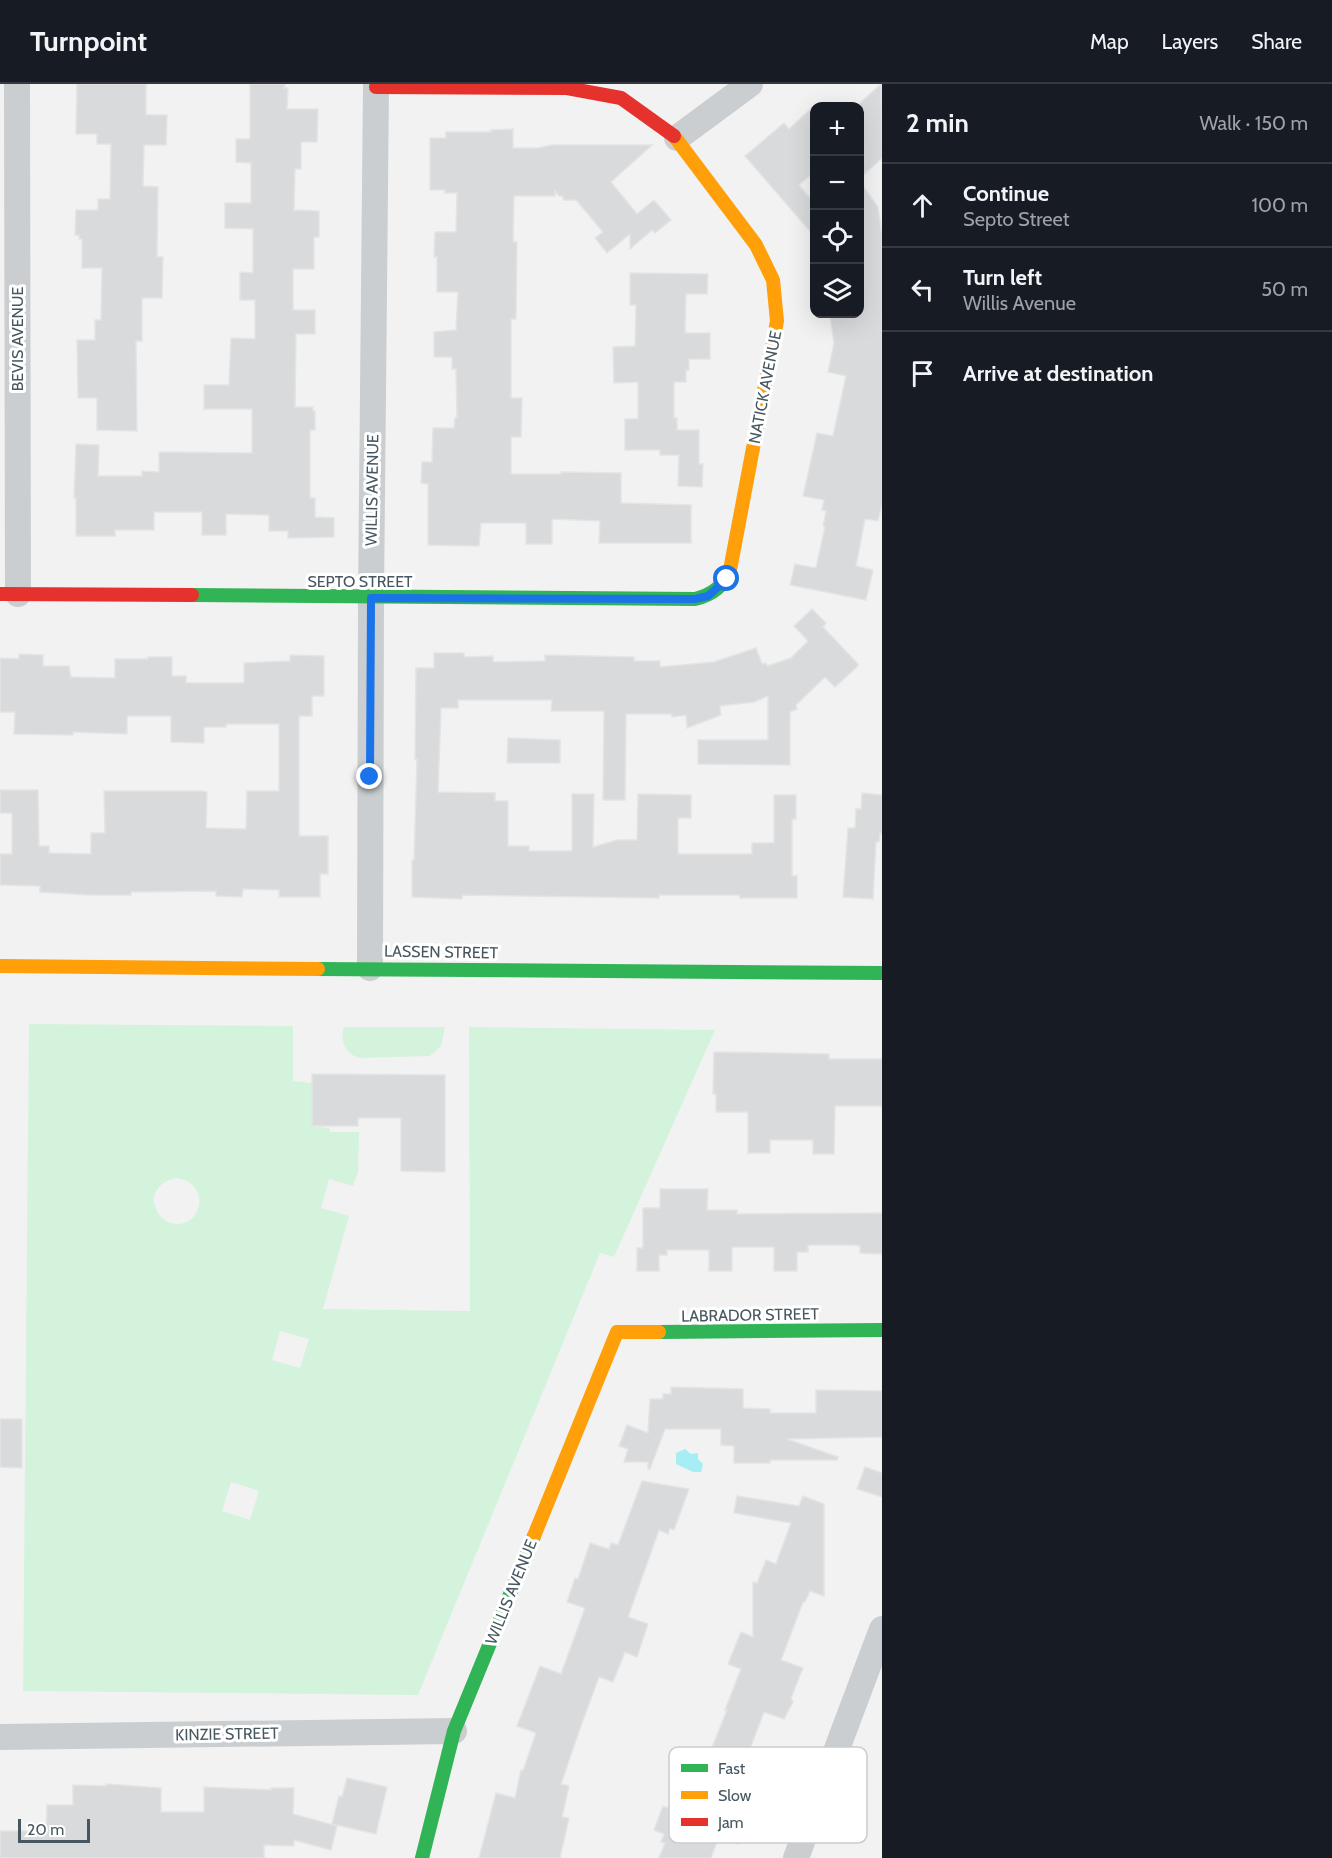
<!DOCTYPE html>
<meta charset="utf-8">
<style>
:root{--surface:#171b24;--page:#242831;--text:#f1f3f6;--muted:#9ea1a6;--line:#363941}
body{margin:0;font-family:Cabin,sans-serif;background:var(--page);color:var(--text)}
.controls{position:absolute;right:18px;top:18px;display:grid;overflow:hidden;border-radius:12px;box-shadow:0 6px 24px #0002}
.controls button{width:54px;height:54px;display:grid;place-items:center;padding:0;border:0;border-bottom:2px solid var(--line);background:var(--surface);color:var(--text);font:30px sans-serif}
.scale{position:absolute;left:18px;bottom:15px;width:72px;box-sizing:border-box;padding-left:6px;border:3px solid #475760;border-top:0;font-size:16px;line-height:21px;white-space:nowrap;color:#475760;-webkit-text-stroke:4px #fff;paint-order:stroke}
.stop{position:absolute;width:18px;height:18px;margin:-14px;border:4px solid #1a73e8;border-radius:50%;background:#fff}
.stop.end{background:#1a73e8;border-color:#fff;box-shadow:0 2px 6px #0008}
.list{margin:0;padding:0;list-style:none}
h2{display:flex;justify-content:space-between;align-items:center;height:78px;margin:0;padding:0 24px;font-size:26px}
h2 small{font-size:20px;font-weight:400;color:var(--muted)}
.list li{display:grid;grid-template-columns:39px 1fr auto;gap:18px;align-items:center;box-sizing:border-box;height:84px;padding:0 24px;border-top:2px solid var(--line)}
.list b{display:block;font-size:22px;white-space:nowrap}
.list p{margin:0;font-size:20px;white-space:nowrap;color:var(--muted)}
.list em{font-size:20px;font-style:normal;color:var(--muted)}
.icon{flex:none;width:33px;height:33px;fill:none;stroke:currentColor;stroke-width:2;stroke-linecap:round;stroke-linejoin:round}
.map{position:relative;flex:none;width:882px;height:1774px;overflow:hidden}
header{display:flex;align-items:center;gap:36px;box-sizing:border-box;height:84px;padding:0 30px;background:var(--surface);border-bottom:2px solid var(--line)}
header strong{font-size:28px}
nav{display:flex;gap:33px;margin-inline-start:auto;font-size:21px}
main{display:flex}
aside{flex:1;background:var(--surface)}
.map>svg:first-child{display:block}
.green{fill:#d4f3dd;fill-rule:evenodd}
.water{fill:#a6edf4}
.building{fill:#d8dadb;stroke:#e3e4e5;stroke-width:1.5}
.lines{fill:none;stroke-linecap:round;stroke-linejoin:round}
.street{stroke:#caced1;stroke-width:26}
.fast{stroke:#30b455;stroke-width:14}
.slow{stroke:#ff9f0a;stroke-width:14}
.jam{stroke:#e5322d;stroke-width:14}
.route{stroke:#1a73e8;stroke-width:8}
.labels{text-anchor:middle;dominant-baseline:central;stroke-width:6;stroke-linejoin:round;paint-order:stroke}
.street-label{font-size:16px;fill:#475760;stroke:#fff}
.key{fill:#fff;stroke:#c8cdcf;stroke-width:1.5}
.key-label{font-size:16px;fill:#475760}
</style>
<header>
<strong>Turnpoint</strong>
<nav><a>Map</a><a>Layers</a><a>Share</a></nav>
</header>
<main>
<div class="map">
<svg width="882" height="1774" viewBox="0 0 882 1774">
<rect width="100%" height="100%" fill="#f2f2f2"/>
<!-- green -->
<g class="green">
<path d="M 29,940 L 293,942 L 293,997 L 312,999 L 312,1042 L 329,1044 L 330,1048 L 359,1048 L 358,1088 L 353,1102 L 329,1095 L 321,1124 L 349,1132 L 323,1225 L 470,1227 L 469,943 L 715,946 L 614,1173 L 600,1169 L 418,1611 L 23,1607 ZM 176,1094 C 213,1098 202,1147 171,1139 C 165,1137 160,1133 157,1127 C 148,1111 160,1097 176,1094 ZM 280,1247 L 309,1255 L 300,1284 L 272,1276 ZM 231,1398 L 259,1407 L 250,1436 L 222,1427 Z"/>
<path d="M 344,943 L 445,943 L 441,962 L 430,972 L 360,974 C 346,971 339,956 344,943 Z"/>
</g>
<!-- water -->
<path class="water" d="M 685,1365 L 691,1370 L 698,1369 L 698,1375 L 703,1380 L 701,1388 L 693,1388 L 676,1380 L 676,1369 Z"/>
<!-- building -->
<g class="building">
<path d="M 77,0 L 146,0 L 146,31 L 167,31 L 166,61 L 144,61 L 143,102 L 158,103 L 157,173 L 163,173 L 162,214 L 142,214 L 142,257 L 136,257 L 137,347 L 97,346 L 97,314 L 78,314 L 77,256 L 95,256 L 95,236 L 101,236 L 102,184 L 82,184 L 82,155 L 79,155 L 79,151 L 75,151 L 76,126 L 98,126 L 98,115 L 110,115 L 111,60 L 97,60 L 97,50 L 76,50 Z"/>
<path d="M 250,0 L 285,0 L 284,4 L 288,4 L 287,25 L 318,25 L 317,58 L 301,58 L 301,85 L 295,85 L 294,126 L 319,127 L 319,153 L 314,153 L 314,185 L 293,185 L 293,226 L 315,226 L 315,250 L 296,250 L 295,323 L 313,323 L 313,327 L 315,327 L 315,346 L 310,346 L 310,414 L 315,414 L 315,433 L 334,434 L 334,453 L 288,454 L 288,447 L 269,447 L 269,431 L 226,430 L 226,451 L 202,451 L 202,428 L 154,428 L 154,446 L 115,446 L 115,452 L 76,452 L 76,414 L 74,414 L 76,360 L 99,361 L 98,392 L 142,392 L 142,387 L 159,388 L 159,368 L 252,369 L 252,325 L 204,325 L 204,301 L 229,301 L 231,254 L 255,255 L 255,216 L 240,216 L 240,188 L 253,189 L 253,145 L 225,144 L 225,119 L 251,119 L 251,79 L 236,78 L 236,55 L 250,55 Z"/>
<path d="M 881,0 L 882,74 L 860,94 L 860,19 Z"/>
<path d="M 814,22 L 814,88 L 799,101 L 814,119 L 814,152 L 745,72 L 784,39 L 789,45 Z"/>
<path d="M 513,45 L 513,64 L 538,64 L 552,61 L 652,61 L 611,98 L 637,130 L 654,116 L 671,136 L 655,149 L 652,146 L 630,165 L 630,150 L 607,169 L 595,154 L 603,148 L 576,116 L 563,116 L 563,112 L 559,112 L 555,107 L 555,112 L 514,112 L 513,158 L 517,158 L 516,235 L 511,235 L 511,314 L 522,314 L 521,353 L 511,353 L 511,390 L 561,390 L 561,388 L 621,389 L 621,419 L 691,421 L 691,459 L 599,459 L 600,437 L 552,435 L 552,460 L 526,460 L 526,439 L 481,439 L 479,462 L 428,461 L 428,400 L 421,399 L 422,378 L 432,378 L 433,344 L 454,344 L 455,334 L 457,334 L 456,285 L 452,285 L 452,273 L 434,273 L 434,248 L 456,246 L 458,208 L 437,208 L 437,173 L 434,173 L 435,148 L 456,148 L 457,109 L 445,109 L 445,106 L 430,106 L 430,54 L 446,54 L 446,48 L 491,48 L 491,46 Z"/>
<path d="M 860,98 L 878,123 L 882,152 L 882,419 L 878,437 L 865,435 L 856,482 L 873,486 L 866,516 L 790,501 L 795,480 L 816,484 L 825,443 L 823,442 L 826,427 L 822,426 L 824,416 L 803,412 L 817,349 L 833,352 L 846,292 L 828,288 L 834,259 L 830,232 L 860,230 Z"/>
<path d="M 630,189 L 708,190 L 707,210 L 686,210 L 685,249 L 710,249 L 710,275 L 689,275 L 689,286 L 686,286 L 686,298 L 674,298 L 674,334 L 677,334 L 677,346 L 699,346 L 699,380 L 703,380 L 702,403 L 678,402 L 679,371 L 660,371 L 660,366 L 625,366 L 625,335 L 638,335 L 638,298 L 614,299 L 613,263 L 635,262 L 636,221 L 630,221 Z"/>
<path d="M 812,525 L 826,539 L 823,543 L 858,580 L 858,582 L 835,603 L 825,593 L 796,621 L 797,625 L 790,628 L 790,681 L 698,680 L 698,656 L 768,656 L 768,612 L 754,618 L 720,622 L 721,631 L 687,644 L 686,631 L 672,633 L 672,630 L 626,630 L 625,716 L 603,716 L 604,627 L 551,627 L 552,616 L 458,616 L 458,624 L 441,624 L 438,708 L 495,709 L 495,717 L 508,717 L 508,762 L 529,762 L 529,767 L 572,767 L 572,710 L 594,710 L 593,763 L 617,756 L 637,756 L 638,710 L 691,711 L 691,734 L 678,734 L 678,770 L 752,770 L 752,759 L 774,759 L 774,711 L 796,711 L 796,735 L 792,735 L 792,792 L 797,792 L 797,814 L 740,814 L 740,811 L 659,811 L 659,814 L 462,811 L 462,815 L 412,813 L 412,776 L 414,776 L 417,675 L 415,675 L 416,584 L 434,584 L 434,569 L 464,569 L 464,573 L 493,572 L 493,578 L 545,577 L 545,571 L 634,573 L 634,577 L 660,577 L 660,583 L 714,578 L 756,564 L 762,580 L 766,579 L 767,582 L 791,574 L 808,557 L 794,542 Z"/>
<path d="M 19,570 L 43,571 L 43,582 L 69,582 L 71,593 L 115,594 L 115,575 L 148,575 L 148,573 L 172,573 L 172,592 L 186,592 L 186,599 L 244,599 L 244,579 L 290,577 L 290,571 L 324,572 L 324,612 L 312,612 L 312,632 L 299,632 L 299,752 L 328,752 L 328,790 L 320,790 L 320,813 L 279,813 L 279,806 L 243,805 L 242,813 L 216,812 L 216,807 L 131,808 L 131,811 L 90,811 L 40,808 L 40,802 L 0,801 L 0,770 L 12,770 L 12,729 L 0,729 L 0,706 L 38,706 L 39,762 L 49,762 L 49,769 L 91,770 L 91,749 L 105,749 L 104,707 L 203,707 L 207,708 L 206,744 L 246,745 L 247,707 L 279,707 L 279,640 L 226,640 L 226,643 L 204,643 L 204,659 L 171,658 L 171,632 L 127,632 L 127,650 L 73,648 L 73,651 L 14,650 L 15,628 L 0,628 L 0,574 L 19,575 Z"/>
<path d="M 508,654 L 560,656 L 560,679 L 507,679 Z"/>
<path d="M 862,709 L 882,711 L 882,749 L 880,749 L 879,758 L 876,758 L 873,815 L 843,813 L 848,744 L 855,744 L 856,725 L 861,725 Z"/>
<path d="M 714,968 L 829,970 L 829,975 L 882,975 L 882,1022 L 835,1022 L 834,1070 L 813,1070 L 813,1056 L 770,1056 L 770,1069 L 748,1069 L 748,1028 L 716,1028 L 716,1010 L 713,1010 Z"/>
<path d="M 312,990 L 445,991 L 445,1088 L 401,1087 L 401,1034 L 358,1034 L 358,1042 L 312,1042 Z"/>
<path d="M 660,1105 L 708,1105 L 707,1126 L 737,1126 L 737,1130 L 882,1129 L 882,1170 L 860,1169 L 860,1162 L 855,1161 L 808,1161 L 808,1168 L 797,1168 L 797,1187 L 774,1187 L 774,1163 L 732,1163 L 732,1187 L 709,1187 L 709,1166 L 667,1166 L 667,1171 L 659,1171 L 659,1187 L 637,1187 L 637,1164 L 643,1164 L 643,1124 L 660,1124 Z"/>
<path d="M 671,1303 L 743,1305 L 743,1324 L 770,1325 L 770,1329 L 816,1329 L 816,1306 L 882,1307 L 882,1353 L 787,1355 L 838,1373 L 837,1376 L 770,1376 L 770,1379 L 734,1379 L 734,1362 L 721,1361 L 721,1345 L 665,1345 L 650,1385 L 648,1385 L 648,1378 L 624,1378 L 628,1365 L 619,1362 L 627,1341 L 648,1349 L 650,1315 L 663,1315 L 663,1310 L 671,1310 Z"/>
<path d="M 0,1335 L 22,1335 L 22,1384 L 0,1383 Z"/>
<path d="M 865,1383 L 882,1389 L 882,1413 L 857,1405 Z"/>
<path d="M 642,1397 L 689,1405 L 674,1446 L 670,1444 L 668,1450 L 659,1446 L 628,1533 L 648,1540 L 637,1573 L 625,1568 L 613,1598 L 599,1593 L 582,1639 L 561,1700 L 569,1702 L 562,1733 L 569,1734 L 560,1774 L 479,1774 L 496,1709 L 515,1714 L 521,1686 L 523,1687 L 536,1649 L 517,1642 L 540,1582 L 561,1590 L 585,1524 L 567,1518 L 575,1494 L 578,1495 L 590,1459 L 609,1465 L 611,1459 L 618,1461 Z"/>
<path d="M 737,1412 L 799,1422 L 803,1412 L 824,1420 L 824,1512 L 810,1507 L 805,1518 L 803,1518 L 781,1576 L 803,1584 L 791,1614 L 793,1618 L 784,1635 L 764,1628 L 737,1699 L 755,1705 L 752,1711 L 756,1713 L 739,1760 L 719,1753 L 711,1774 L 659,1774 L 665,1759 L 661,1758 L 664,1750 L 654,1746 L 663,1722 L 683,1730 L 688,1715 L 691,1716 L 727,1626 L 725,1626 L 741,1585 L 728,1580 L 741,1548 L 753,1553 L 753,1498 L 757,1499 L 766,1476 L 776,1480 L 791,1439 L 734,1429 Z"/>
<path d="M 347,1694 L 387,1703 L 376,1750 L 332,1740 L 339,1712 L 342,1713 Z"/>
<path d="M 106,1700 L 161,1704 L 161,1728 L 204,1728 L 204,1703 L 271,1706 L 271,1704 L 294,1704 L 293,1730 L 337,1742 L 331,1766 L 294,1756 L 294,1762 L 264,1761 L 264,1774 L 0,1774 L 0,1747 L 46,1747 L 47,1721 L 73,1721 L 73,1701 L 106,1702 Z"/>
</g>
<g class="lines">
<!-- street -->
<g class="street">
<path d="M 17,0 L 18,510"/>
<path d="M 677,54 L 750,0"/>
<path d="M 370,884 L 371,514 L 376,0"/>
<path d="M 0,1653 L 454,1647"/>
<path d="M 796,1774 L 882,1545"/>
</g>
<!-- fast -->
<g class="fast">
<path d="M 192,511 L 695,515 C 712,511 724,502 730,486"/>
<path d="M 318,885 L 882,889"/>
<path d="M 659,1248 L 882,1246"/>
<path d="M 422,1774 L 454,1647 L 534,1452"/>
</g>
<!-- slow -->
<g class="slow">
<path d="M 674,52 L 756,161 L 773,196 L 777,237 L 730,486"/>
<path d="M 0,882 L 318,885"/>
<path d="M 534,1452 L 617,1248 L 659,1248"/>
</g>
<!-- jam -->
<g class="jam">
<path d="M 376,3 L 567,4 L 621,14 L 674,52"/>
<path d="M 0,510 L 192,511"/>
</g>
</g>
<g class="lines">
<!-- route -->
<path class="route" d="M 370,693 L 371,514 L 695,515 L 708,512 L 727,495"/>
</g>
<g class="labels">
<!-- street labels -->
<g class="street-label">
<text transform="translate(17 255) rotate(-90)">BEVIS AVENUE</text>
<text transform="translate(765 303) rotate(-79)">NATICK AVENUE</text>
<text transform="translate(372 406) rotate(-89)">WILLIS AVENUE</text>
<text x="360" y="497">SEPTO STREET</text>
<text transform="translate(441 868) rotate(1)">LASSEN STREET</text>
<text transform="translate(750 1231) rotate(-1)">LABRADOR STREET</text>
<text transform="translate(511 1508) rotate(-68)">WILLIS AVENUE</text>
<text transform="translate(227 1650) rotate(-1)">KINZIE STREET</text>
</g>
</g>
<!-- legend -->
<rect x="669" y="1663" width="198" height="96" rx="9" class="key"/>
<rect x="681" y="1680" width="27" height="8" fill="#30b455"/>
<rect x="681" y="1707" width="27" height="8" fill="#ff9f0a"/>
<rect x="681" y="1734" width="27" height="8" fill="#e5322d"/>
<g class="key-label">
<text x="718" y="1690">Fast</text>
<text x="718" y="1717">Slow</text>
<text x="718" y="1744">Jam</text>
</g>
</svg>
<div class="controls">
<button>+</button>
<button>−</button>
<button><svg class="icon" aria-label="locate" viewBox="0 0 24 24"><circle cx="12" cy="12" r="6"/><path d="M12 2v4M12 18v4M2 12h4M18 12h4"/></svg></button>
<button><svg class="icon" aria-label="layers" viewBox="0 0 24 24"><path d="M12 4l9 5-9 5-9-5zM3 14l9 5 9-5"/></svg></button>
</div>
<div class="scale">20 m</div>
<div class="stop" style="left:727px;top:495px"></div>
<div class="stop end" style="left:370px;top:693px"></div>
</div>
<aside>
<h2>2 min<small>Walk · 150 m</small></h2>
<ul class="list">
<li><svg class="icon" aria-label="ahead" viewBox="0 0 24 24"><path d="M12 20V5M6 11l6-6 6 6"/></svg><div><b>Continue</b><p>Septo Street</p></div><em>100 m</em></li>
<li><svg class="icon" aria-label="left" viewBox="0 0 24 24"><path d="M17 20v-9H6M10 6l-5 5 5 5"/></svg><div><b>Turn left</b><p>Willis Avenue</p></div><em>50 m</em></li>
<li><svg class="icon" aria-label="arrive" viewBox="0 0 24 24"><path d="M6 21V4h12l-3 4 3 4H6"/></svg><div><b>Arrive at destination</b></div></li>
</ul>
</aside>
</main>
